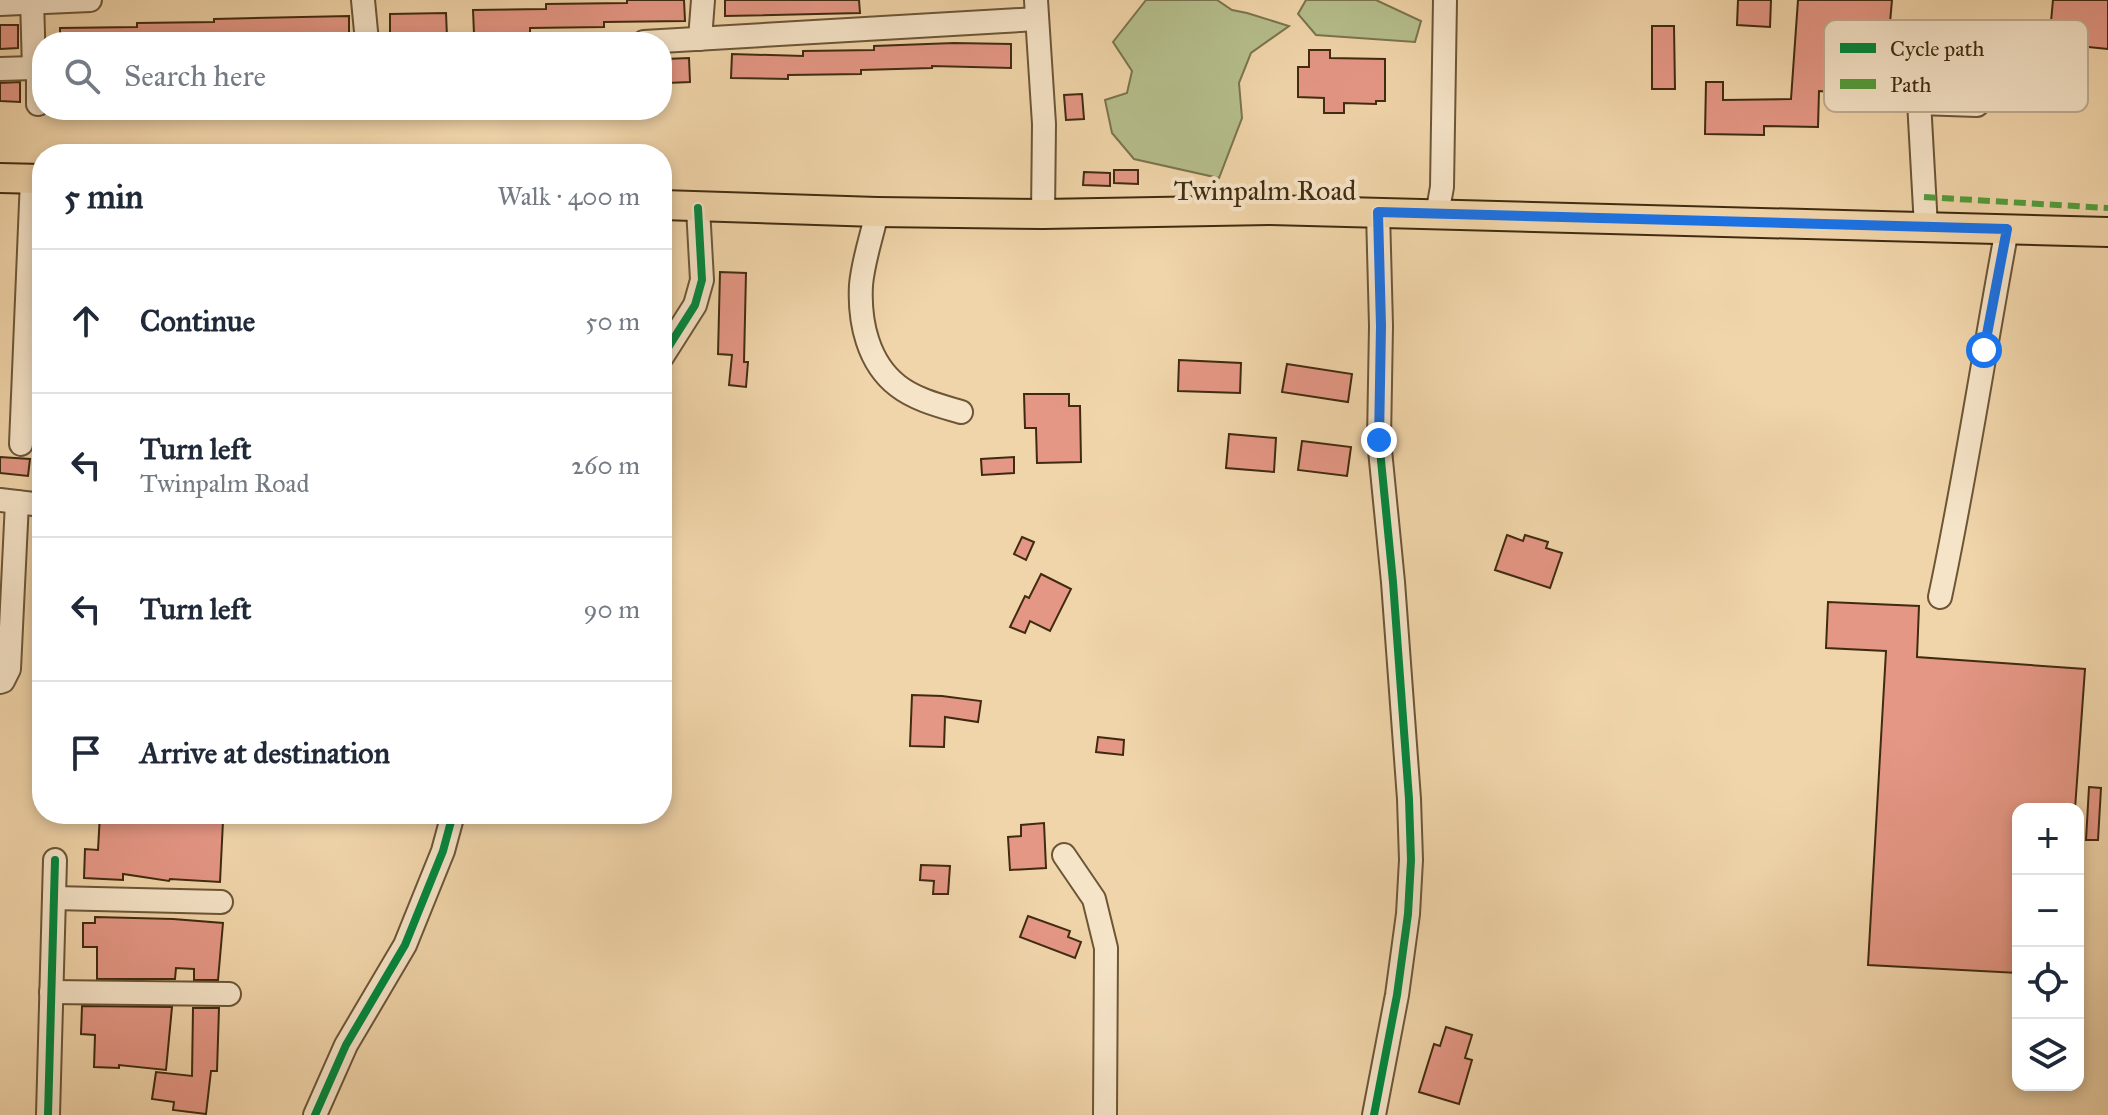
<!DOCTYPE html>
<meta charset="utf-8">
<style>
:root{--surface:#fff;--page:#f6f6f7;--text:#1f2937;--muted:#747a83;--line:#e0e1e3}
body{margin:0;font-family:"IM FELL Great Primer",serif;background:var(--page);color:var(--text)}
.controls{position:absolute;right:24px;bottom:24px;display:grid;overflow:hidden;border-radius:16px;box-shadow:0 4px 12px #0003}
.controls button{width:72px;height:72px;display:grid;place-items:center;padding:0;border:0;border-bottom:2px solid var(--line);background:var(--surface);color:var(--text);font:40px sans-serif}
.stop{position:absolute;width:24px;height:24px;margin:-18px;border:6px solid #1a73e8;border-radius:50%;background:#fff}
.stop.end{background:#1a73e8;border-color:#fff;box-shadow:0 2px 8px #0008}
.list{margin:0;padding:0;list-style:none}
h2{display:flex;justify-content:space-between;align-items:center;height:104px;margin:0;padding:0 32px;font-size:34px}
h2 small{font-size:26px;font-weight:400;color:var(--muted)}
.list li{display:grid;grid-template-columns:52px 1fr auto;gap:24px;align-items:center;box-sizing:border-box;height:144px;padding:0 32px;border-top:2px solid var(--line)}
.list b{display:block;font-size:30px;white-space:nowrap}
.list p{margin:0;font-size:26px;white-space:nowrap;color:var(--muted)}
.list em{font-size:26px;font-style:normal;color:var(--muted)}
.icon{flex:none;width:44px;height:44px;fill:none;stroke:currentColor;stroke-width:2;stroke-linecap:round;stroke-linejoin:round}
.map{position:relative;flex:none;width:2108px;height:1115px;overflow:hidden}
.search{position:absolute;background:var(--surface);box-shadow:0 4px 12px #0003;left:32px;top:32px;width:640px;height:88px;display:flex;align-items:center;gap:20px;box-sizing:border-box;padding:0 28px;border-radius:32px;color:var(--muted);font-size:30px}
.panel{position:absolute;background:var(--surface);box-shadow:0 4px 12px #0003;left:32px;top:144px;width:640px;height:680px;border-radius:32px}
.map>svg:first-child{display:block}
.green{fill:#b5be8c;stroke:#7a744e;stroke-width:2}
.building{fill:#e59785;stroke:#402b10;stroke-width:2}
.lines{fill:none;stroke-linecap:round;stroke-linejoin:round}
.minor-casing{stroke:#6c5636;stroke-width:26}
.major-casing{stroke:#402b10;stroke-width:32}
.minor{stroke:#f6e4c8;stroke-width:22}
.major{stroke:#f1d5aa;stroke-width:28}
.quiet{stroke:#539d3c;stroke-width:6;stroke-dasharray:12 6;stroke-linecap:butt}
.cycleway-casing{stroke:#f6e4c8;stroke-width:13}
.cycleway{stroke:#00873e;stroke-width:8}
.route{stroke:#1a73e8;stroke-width:10}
.labels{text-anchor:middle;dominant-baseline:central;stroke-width:8;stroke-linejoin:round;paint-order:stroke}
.street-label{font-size:28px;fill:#402b10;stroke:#f6e4c8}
.key{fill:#f6e4c8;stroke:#bfac91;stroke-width:2}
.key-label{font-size:22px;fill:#402b10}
</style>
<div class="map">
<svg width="2108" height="1115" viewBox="0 0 2108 1115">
<rect width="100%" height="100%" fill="#f1d5aa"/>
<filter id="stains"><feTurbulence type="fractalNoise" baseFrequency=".0025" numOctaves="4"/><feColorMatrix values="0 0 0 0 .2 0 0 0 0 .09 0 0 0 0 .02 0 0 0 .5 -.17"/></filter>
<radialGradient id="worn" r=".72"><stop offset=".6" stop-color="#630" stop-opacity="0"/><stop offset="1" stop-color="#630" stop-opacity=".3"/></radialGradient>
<!-- green -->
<g class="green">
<path d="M 1146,0 L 1217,0 L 1232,10 L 1247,13 L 1289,26 L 1251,53 L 1239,83 L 1242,118 L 1219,178 L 1134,159 L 1112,133 L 1105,100 L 1127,93 L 1132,71 L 1113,42 Z"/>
<path d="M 1306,0 L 1376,0 L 1421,21 L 1415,42 L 1316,35 L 1298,14 Z"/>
</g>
<!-- building -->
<g class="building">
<path d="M 627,0 L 684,0 L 685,21 L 604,22 L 604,27 L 530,28 L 530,33 L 474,34 L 473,10 L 546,9 L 546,4 L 627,3 Z"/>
<path d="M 725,0 L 859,0 L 860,13 L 725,16 Z"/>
<path d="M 1738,0 L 1771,0 L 1770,27 L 1737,25 Z"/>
<path d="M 1798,0 L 1892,0 L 1883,101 L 1854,98 L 1855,94 L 1819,91 L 1818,127 L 1764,126 L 1764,135 L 1705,134 L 1706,82 L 1723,82 L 1723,100 L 1791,99 Z"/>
<path d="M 2053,0 L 2108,0 L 2108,49 L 2049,43 Z"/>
<path d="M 446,13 L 447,37 L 390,38 L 390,14 Z"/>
<path d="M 349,16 L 349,40 L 60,42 L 60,28 L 137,27 L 137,23 L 214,22 L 214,19 Z"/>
<path d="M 0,25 L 18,25 L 18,48 L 0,49 Z"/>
<path d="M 1652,26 L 1674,26 L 1675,89 L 1652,89 Z"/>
<path d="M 954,43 L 1011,44 L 1011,68 L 932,66 L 932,68 L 861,70 L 861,74 L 788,75 L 788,79 L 731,78 L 732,54 L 803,56 L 803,51 L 874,50 L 874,46 Z"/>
<path d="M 1309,50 L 1330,50 L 1330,58 L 1385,59 L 1385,101 L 1376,101 L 1376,104 L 1344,103 L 1344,113 L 1324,113 L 1324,98 L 1298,97 L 1298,67 L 1309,67 Z"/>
<path d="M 689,58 L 690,82 L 667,83 L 665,59 Z"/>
<path d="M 20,82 L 20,102 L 0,101 L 0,83 Z"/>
<path d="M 1082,94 L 1084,119 L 1066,120 L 1064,95 Z"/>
<path d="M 1114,170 L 1138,170 L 1138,184 L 1114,183 Z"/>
<path d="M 1084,172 L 1110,173 L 1110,186 L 1083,185 Z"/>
<path d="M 720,272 L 746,273 L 744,362 L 748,362 L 746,387 L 729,385 L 732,355 L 718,354 Z"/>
<path d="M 1179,360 L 1241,363 L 1240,393 L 1178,391 Z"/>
<path d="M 1287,364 L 1352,374 L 1348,402 L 1282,392 Z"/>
<path d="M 1024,394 L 1069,394 L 1069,406 L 1080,406 L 1081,462 L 1037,463 L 1036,428 L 1025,428 Z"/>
<path d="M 1229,434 L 1276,438 L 1274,472 L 1226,468 Z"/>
<path d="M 1302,441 L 1351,447 L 1347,476 L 1298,470 Z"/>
<path d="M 0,457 L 30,459 L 28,476 L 0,473 Z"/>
<path d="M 1014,457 L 1014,473 L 982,475 L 981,459 Z"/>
<path d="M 1507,535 L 1523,541 L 1525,535 L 1548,542 L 1546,548 L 1562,553 L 1550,588 L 1495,570 Z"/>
<path d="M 1022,537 L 1034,542 L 1026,560 L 1014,554 Z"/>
<path d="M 1041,574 L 1071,589 L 1050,631 L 1030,621 L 1025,633 L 1010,627 L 1025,596 L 1029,598 Z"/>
<path d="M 1828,602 L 1919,606 L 1917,657 L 2085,669 L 2075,809 L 2018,809 L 2018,973 L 1868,965 L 1886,651 L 1826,648 Z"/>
<path d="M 912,695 L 942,696 L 981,701 L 978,722 L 945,717 L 944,747 L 910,746 Z"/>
<path d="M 1098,737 L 1124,740 L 1123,755 L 1096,752 Z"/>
<path d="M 2089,787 L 2101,788 L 2098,840 L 2086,840 Z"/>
<path d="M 100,814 L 210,814 L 209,820 L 223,821 L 220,882 L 170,879 L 169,881 L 123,874 L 123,880 L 84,878 L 85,849 L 98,850 Z"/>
<path d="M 1044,823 L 1046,868 L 1010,870 L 1008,837 L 1021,836 L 1021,825 Z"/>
<path d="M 921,865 L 950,866 L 948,894 L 933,894 L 934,881 L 920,880 Z"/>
<path d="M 1028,916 L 1070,931 L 1068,937 L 1081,942 L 1075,958 L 1020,937 Z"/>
<path d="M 95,917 L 173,919 L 223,923 L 218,980 L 194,980 L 194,969 L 176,968 L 175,979 L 97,979 L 97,947 L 83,947 L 83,923 L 95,923 Z"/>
<path d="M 82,1006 L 172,1007 L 166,1070 L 119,1065 L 119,1068 L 94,1067 L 95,1035 L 81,1034 Z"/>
<path d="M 193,1008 L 219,1008 L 217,1071 L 211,1071 L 206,1114 L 173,1110 L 174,1102 L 152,1099 L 156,1072 L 192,1076 Z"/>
<path d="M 1446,1027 L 1472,1035 L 1465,1058 L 1472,1060 L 1459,1104 L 1419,1092 L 1434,1044 L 1440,1046 Z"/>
</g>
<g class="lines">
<defs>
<g id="minor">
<path d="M 32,0 L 34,68 L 42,77"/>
<path d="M 363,0 L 367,42"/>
<path d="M 1036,0 L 1044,124 L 1043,214"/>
<path d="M 0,4 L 90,0"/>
<path d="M 700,39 L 703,0"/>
<path d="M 644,42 L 1037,19"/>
<path d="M 0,69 L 34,68"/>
<path d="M 1919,103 L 1977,105 L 1978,53 C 1955,28 1943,28 1916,47 L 1926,227"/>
<path d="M 38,104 L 38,74"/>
<path d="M 877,212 C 872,236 863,261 861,285 C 859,322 868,363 898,386 C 916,400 941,406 961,412"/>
<path d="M 1437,215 L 1442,187 L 1445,0"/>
<path d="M 662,357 L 695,305 L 702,280 L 698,208"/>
<path d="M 21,444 L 32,179"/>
<path d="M 0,500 L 42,505"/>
<path d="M 1940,597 C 1966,475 1984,352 2007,229"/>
<path d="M 0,682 L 3,681 L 9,669 L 17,502"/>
<path d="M 1064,855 L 1094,899 L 1106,948 L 1105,1115"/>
<path d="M 54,898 L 221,902"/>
<path d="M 51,992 L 229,994"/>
<path d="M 48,1115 L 55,860"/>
<path d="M 315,1115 L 346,1045 L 405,945 L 443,851 L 453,814"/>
<path d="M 1374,1115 L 1397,995 L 1408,914 L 1411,860 L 1409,799 L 1393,582 L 1379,440 L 1381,326 L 1378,212"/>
</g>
<g id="major">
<path d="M 0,178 L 42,179"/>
<path d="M 662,205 L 877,212 L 1043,214 L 1269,210 L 2108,232"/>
</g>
</defs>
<!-- minor casing -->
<use href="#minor" class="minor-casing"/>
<!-- major casing -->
<use href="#major" class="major-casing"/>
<!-- minor -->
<use href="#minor" class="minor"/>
<!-- major -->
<use href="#major" class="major"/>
<!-- quiet -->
<path class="quiet" d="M 1924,197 L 2108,208"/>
<defs>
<g id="cycleway">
<path d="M 662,357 L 695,305 L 702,280 L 698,208"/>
<path d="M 48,1115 L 55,860"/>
<path d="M 315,1115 L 346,1045 L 405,945 L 443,851 L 453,814"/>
<path d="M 1374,1115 L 1397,995 L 1408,914 L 1411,860 L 1409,799 L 1393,582 L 1379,440 L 1381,326 L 1378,212"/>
</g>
</defs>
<!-- cycleway casing -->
<use href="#cycleway" class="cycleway-casing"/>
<!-- cycleway -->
<use href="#cycleway" class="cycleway"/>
</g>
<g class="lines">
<!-- route -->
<path class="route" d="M 1379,440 L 1381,326 L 1378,212 L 2007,229 L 1984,350"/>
</g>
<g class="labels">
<!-- street labels -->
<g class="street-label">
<text x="1265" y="190">Twinpalm Road</text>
</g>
</g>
<!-- legend -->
<rect x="1824" y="20" width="264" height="92" rx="12" class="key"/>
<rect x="1840" y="43" width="36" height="10" fill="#00873e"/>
<rect x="1840" y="79" width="36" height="10" fill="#539d3c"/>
<g class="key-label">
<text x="1890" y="56">Cycle path</text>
<text x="1890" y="92">Path</text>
</g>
<rect width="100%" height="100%" filter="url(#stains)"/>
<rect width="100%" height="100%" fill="url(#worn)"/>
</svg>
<div class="controls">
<button>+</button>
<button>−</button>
<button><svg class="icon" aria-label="locate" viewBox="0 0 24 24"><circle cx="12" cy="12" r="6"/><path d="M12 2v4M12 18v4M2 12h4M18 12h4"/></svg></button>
<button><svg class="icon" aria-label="layers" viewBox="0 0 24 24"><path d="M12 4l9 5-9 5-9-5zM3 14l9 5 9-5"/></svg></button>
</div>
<div class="stop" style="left:1984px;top:350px"></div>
<div class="stop end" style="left:1379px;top:440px"></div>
<div class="search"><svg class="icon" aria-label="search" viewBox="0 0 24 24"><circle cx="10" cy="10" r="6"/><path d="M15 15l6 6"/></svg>Search here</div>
<section class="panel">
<h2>5 min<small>Walk · 400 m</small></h2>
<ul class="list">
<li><svg class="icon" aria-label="ahead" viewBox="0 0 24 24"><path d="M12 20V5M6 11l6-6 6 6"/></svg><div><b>Continue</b></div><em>50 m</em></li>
<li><svg class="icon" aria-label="left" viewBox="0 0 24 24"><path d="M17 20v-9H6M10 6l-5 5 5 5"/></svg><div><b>Turn left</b><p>Twinpalm Road</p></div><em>260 m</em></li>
<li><svg class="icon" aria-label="left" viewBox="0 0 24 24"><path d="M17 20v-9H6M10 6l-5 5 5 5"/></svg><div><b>Turn left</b></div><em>90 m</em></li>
<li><svg class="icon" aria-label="arrive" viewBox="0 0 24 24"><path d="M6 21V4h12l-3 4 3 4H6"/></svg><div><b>Arrive at destination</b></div></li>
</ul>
</section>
</div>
